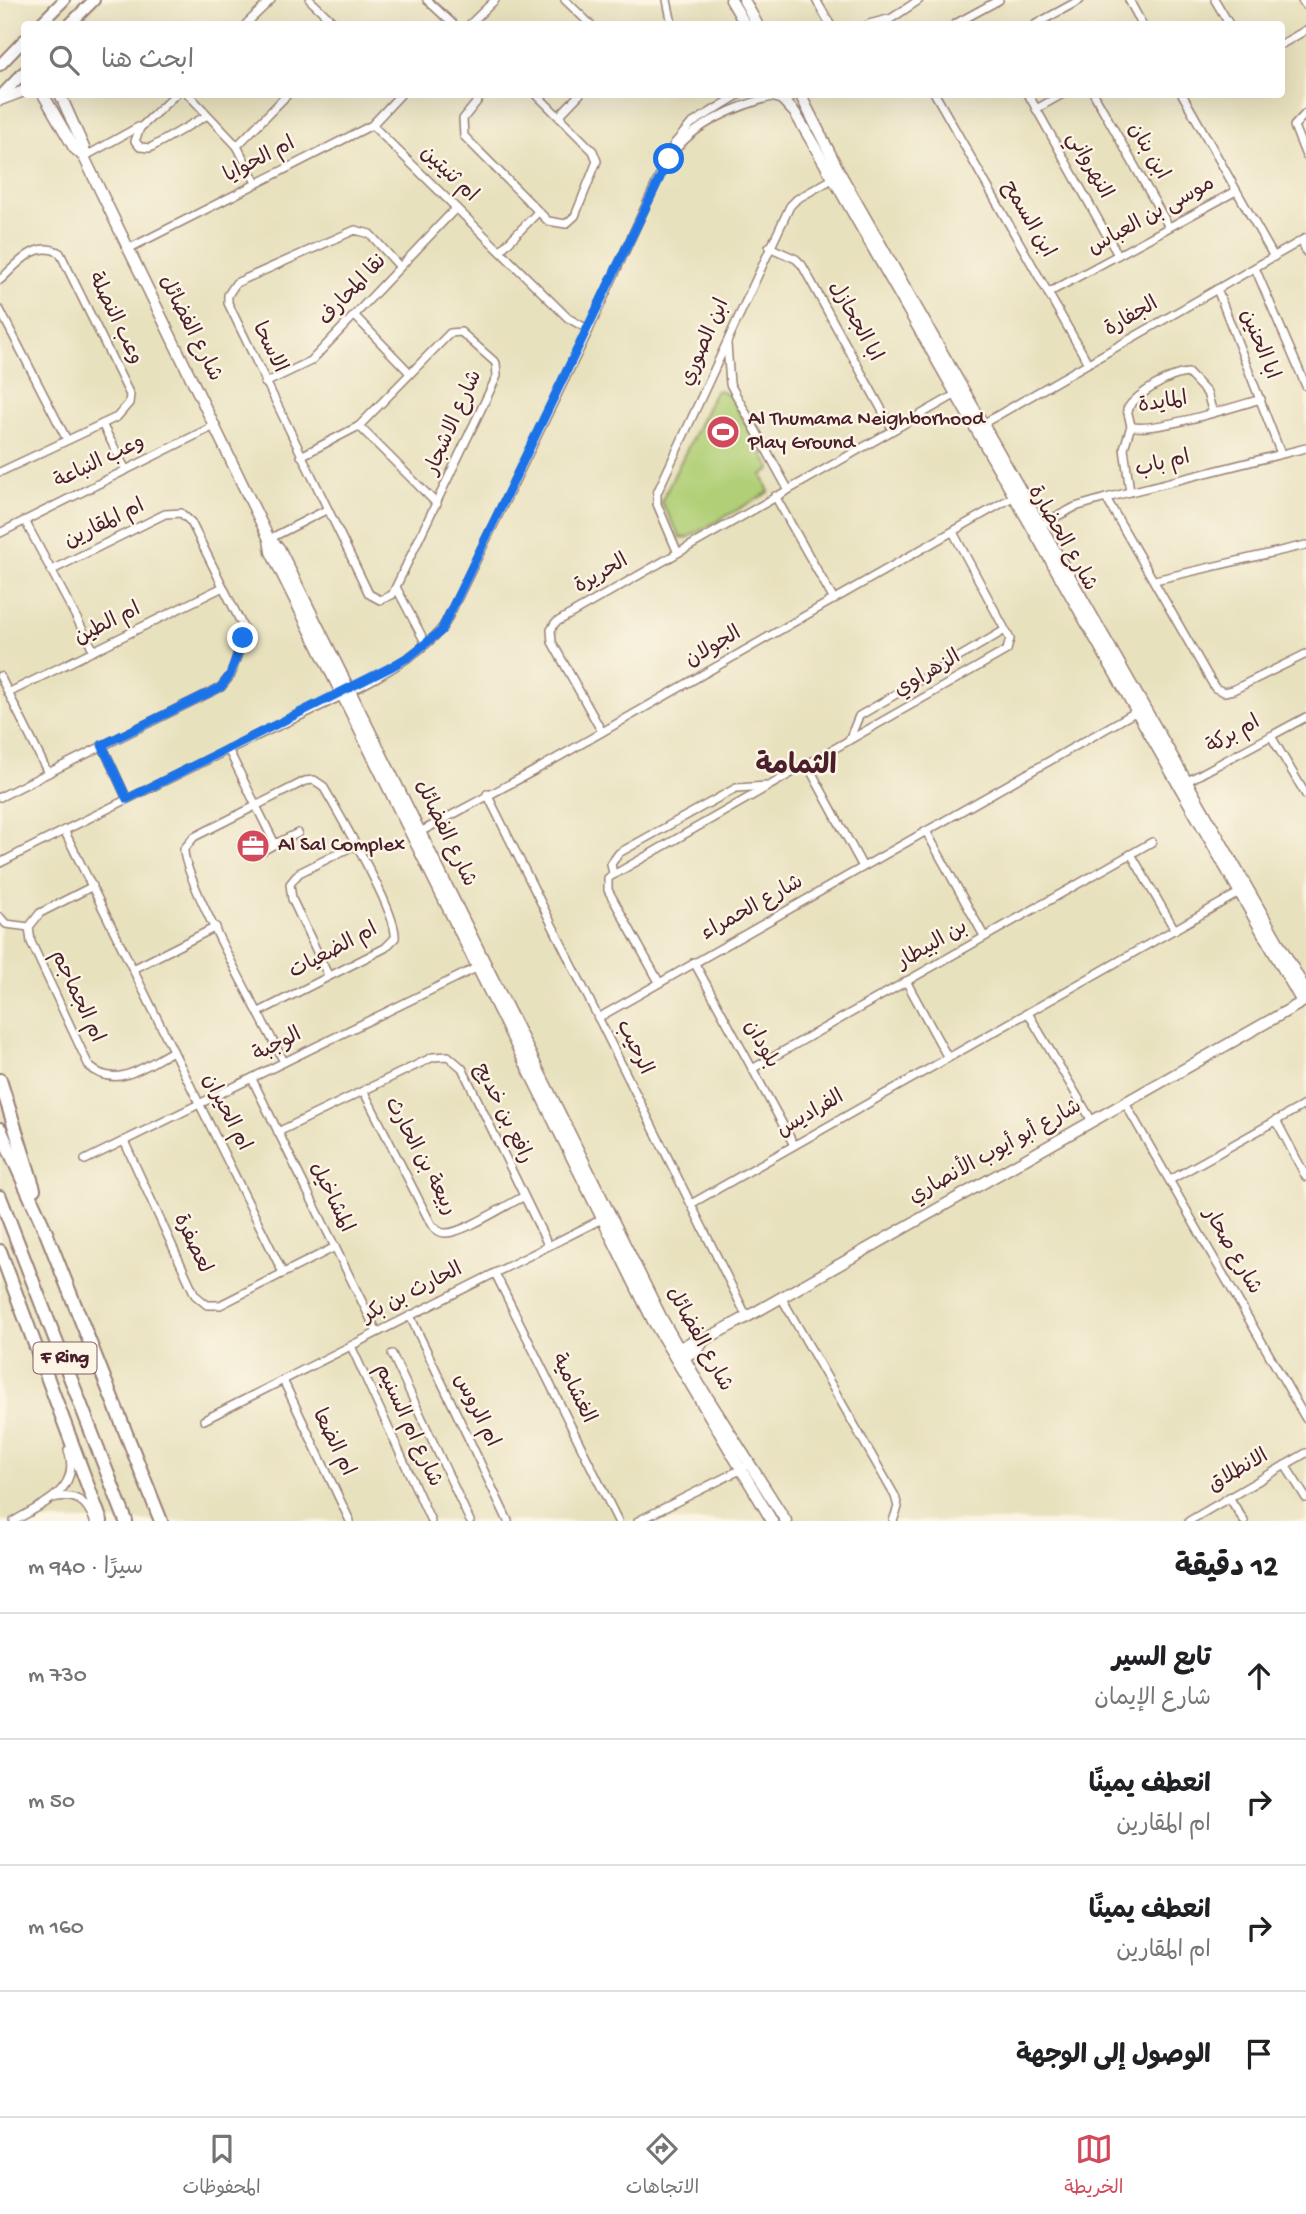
<!DOCTYPE html>
<html lang="ar">
<meta charset="utf-8">
<style>
:root{--surface:#fff;--page:#f2f2f2;--text:#202124;--muted:#757577;--line:#e0e0e0;--accent:#d1495b}
body{margin:0;font-family:"Gochi Hand","Playpen Sans Arabic",sans-serif;background:var(--page);color:var(--text);direction:rtl}
.stop{position:absolute;width:21px;height:21px;margin:-16px;border:5px solid #1a73e8;border-radius:50%;background:#fff}
.stop.end{background:#1a73e8;border-color:#fff;box-shadow:0 2px 7px #0008}
.list{margin:0;padding:0;list-style:none}
h2{display:flex;justify-content:space-between;align-items:center;height:91px;margin:0;padding:0 28px;font-size:30px}
h2 small{font-size:23px;font-weight:400;color:var(--muted)}
.list li{display:grid;grid-template-columns:46px 1fr auto;gap:21px;align-items:center;box-sizing:border-box;height:126px;padding:0 28px;border-top:2px solid var(--line)}
.list b{display:block;font-size:26px;white-space:nowrap}
.list p{margin:0;font-size:23px;white-space:nowrap;color:var(--muted)}
.list em{font-size:23px;font-style:normal;color:var(--muted)}
.icon{flex:none;width:38px;height:38px;fill:none;stroke:currentColor;stroke-width:2;stroke-linecap:round;stroke-linejoin:round}
.map{position:relative;flex:none;width:1306px;height:1521px;overflow:hidden;direction:ltr}
.search{position:absolute;background:var(--surface);box-shadow:0 7px 28px #0002;left:21px;right:21px;top:21px;height:77px;display:flex;align-items:center;gap:18px;box-sizing:border-box;padding:0 24px;border-radius:7px;color:var(--muted);font-size:26px}
.sheet{height:595px;background:var(--surface)}
nav{display:flex;justify-content:space-around;align-items:center;box-sizing:border-box;height:98px;border-top:2px solid var(--line);background:var(--surface);font-size:19px;color:var(--muted)}
nav a{display:grid;justify-items:center;gap:4px}
nav .on{color:var(--accent)}
.map>svg:first-child{display:block}
.pitch{fill:#b0cf76;stroke:#7d7750;stroke-width:2}
.lines{fill:none;stroke-linecap:round;stroke-linejoin:round}
.street-casing{stroke:#998074;stroke-width:10}
.secondary-casing{stroke:#998074;stroke-width:13}
.primary-casing{stroke:#998074;stroke-width:14}
.highway-casing{stroke:#998074;stroke-width:16}
.street{stroke:#fff;stroke-width:7}
.secondary{stroke:#fff;stroke-width:10}
.primary{stroke:#fff;stroke-width:10}
.highway{stroke:#fff;stroke-width:12}
.route{stroke:#1a73e8;stroke-width:9}
.labels{text-anchor:middle;dominant-baseline:central;stroke-width:5;stroke-linejoin:round;paint-order:stroke}
.shield{fill:#fcf5e5;stroke:#7f5f63;stroke-width:2}
.shield-label{font-size:19px;font-weight:bold;fill:#4a1f2b}
.street-label{font-size:21px;fill:#4a1f2b;stroke:#fcf5e5}
.poi-label{font-size:21px;fill:#4a1f2b;stroke:#fcf5e5;text-anchor:start}
.district-label{font-size:28px;font-weight:bold;fill:#4a1f2b;stroke:#fcf5e5}
</style>
<div class="map">
<svg width="1306" height="1521" viewBox="0 0 1306 1521">
<rect width="100%" height="100%" fill="#fcf5e5"/>
<filter id="ink" filterUnits="userSpaceOnUse"><feTurbulence type="fractalNoise" baseFrequency=".0143" numOctaves="2"/><feDisplacementMap in="SourceGraphic" scale="14" xChannelSelector="R" yChannelSelector="G"/><feConvolveMatrix kernelMatrix="1 2 1 2 8 2 1 2 1" color-interpolation-filters="sRGB"/></filter>
<filter id="wash" filterUnits="userSpaceOnUse"><feTurbulence type="fractalNoise" baseFrequency=".00686" numOctaves="4" result="noise"/><feDisplacementMap in="SourceGraphic" scale="28" xChannelSelector="R" yChannelSelector="G"/><feGaussianBlur stdDeviation="1.57" result="paint"/><feColorMatrix in="noise" values="0 0 0 0 0 0 0 0 0 0 0 0 0 0 0 0 0 1.4 0 .05"/><feComposite in="paint" operator="in"/></filter>
<g filter="url(#wash)">
<rect width="100%" height="100%" fill="#e8e1be"/>
<!-- pitch -->
<path class="pitch" d="M 719,390 L 729,395 L 771,469 L 762,475 L 769,492 L 687,538 L 680,537 L 661,502 L 715,392 Z"/>
</g>
<g filter="url(#ink)">
<g class="lines">
<defs>
<g id="street">
<path d="M 310,0 L 335,24"/>
<path d="M 427,0 L 453,24"/>
<path d="M 565,0 L 590,24"/>
<path d="M 667,0 L 672,24"/>
<path d="M 816,0 L 830,24"/>
<path d="M 1129,0 L 1142,24"/>
<path d="M 1215,0 L 1229,24"/>
<path d="M 1302,0 L 1306,6"/>
<path d="M 246,24 L 271,0"/>
<path d="M 470,24 L 495,0"/>
<path d="M 869,24 L 888,19"/>
<path d="M 883,24 L 919,0"/>
<path d="M 955,24 L 999,0"/>
<path d="M 1036,24 L 1080,0"/>
<path d="M 1282,44 L 1306,30"/>
<path d="M 176,94 L 140,128 L 135,141 L 140,147 L 150,148 L 206,116"/>
<path d="M 188,94 L 237,146 L 256,183"/>
<path d="M 483,94 L 463,119 L 464,136 L 548,221 L 566,224 L 575,216 L 597,161 L 593,151 L 536,94"/>
<path d="M 935,94 L 1088,363"/>
<path d="M 1028,94 L 1118,255"/>
<path d="M 1094,94 L 1169,227"/>
<path d="M 1182,94 L 1274,257"/>
<path d="M 1036,109 L 1063,94"/>
<path d="M 1306,113 L 1294,126 L 1306,156"/>
<path d="M 559,116 L 580,94"/>
<path d="M 372,125 L 568,318 L 589,330"/>
<path d="M 237,146 L 288,94"/>
<path d="M 674,152 C 694,124 739,105 772,97"/>
<path d="M 84,157 L 138,127"/>
<path d="M 1302,240 L 1306,252"/>
<path d="M 769,247 L 796,259 L 802,265 L 893,430"/>
<path d="M 128,249 L 372,125 L 401,94"/>
<path d="M 502,249 L 538,212"/>
<path d="M 1255,268 L 1306,386"/>
<path d="M 0,280 C 17,265 35,239 60,253 L 130,395 L 129,403 L 117,417 L 0,472"/>
<path d="M 1217,289 L 1281,454"/>
<path d="M 1048,293 L 1236,191"/>
<path d="M 0,310 L 67,440"/>
<path d="M 355,316 L 410,373"/>
<path d="M 727,344 L 730,384 L 788,489"/>
<path d="M 265,383 L 311,361 L 456,208"/>
<path d="M 1213,413 L 1207,393 L 1188,373 C 1170,374 1138,393 1127,409 L 1131,426 C 1150,434 1237,406 1261,399"/>
<path d="M 102,424 L 126,470"/>
<path d="M 359,426 L 437,504"/>
<path d="M 979,426 L 1306,238"/>
<path d="M 301,456 L 359,426 L 450,333 L 461,332 L 496,363 L 497,376 L 392,595 L 380,600 L 369,594 L 228,303 L 228,295 L 236,283 L 355,230 L 370,234 L 400,267"/>
<path d="M 1130,492 L 1124,448 L 1131,426"/>
<path d="M 775,496 L 834,600"/>
<path d="M 1106,498 L 1215,688 L 1224,692 L 1233,690 L 1306,654"/>
<path d="M 25,521 L 94,651"/>
<path d="M 1037,527 L 1075,507 L 1106,498 L 1306,448"/>
<path d="M 0,533 L 216,425"/>
<path d="M 269,539 L 326,510"/>
<path d="M 677,551 L 657,504 L 657,493 L 790,206 L 797,199 L 836,177"/>
<path d="M 1155,580 L 1306,545"/>
<path d="M 397,589 L 426,644"/>
<path d="M 0,676 L 48,773"/>
<path d="M 8,693 L 223,587"/>
<path d="M 602,732 L 552,642 L 551,630 L 555,623 L 960,392"/>
<path d="M 1271,736 L 1306,795"/>
<path d="M 849,740 L 859,716 L 1005,630"/>
<path d="M 102,745 L 127,799"/>
<path d="M 228,749 L 275,844 L 298,833"/>
<path d="M 807,764 L 863,867"/>
<path d="M 1184,783 L 1306,717"/>
<path d="M 487,794 L 747,1317"/>
<path d="M 0,797 L 221,687 L 231,675 L 243,638 L 243,627 L 191,522 L 181,513 L 165,514 L 52,570"/>
<path d="M 64,830 L 283,1273"/>
<path d="M 422,831 L 534,771 L 1018,494"/>
<path d="M 926,831 L 984,936"/>
<path d="M 1131,854 L 1175,930"/>
<path d="M 255,855 L 275,844"/>
<path d="M 0,863 C 80,822 160,783 240,744 C 290,719 419,668 446,622 L 589,330 L 674,144 L 691,124 L 740,94"/>
<path d="M 613,874 L 611,864 L 619,853 L 736,788 L 768,786"/>
<path d="M 93,886 L 40,913 L 29,927 L 31,942 L 89,1066 C 116,1091 146,1065 173,1051"/>
<path d="M 0,917 L 6,924 L 29,927"/>
<path d="M 694,962 L 794,1145"/>
<path d="M 133,969 L 216,927"/>
<path d="M 328,975 L 292,899 L 290,884 L 299,873 L 355,845"/>
<path d="M 906,981 L 948,1058"/>
<path d="M 659,982 L 608,890 L 608,878 L 1007,650 L 1010,639 L 953,532"/>
<path d="M 259,1012 L 385,948 L 395,938 C 398,913 338,813 323,786 L 314,780 L 305,781 L 194,837 L 184,849 C 182,877 266,1026 284,1062"/>
<path d="M 1028,1013 L 1092,1121"/>
<path d="M 598,1018 L 1139,710"/>
<path d="M 752,1069 L 1152,842"/>
<path d="M 252,1079 L 377,1332"/>
<path d="M 364,1092 L 431,1224 C 435,1229 439,1233 445,1233 C 462,1234 506,1205 523,1197"/>
<path d="M 1125,1103 L 1306,1419"/>
<path d="M 1276,1120 L 1306,1177"/>
<path d="M 278,1132 L 433,1057 L 448,1056 L 462,1068 L 548,1245"/>
<path d="M 124,1141 L 195,1295 L 207,1305 L 220,1305 L 335,1247"/>
<path d="M 85,1160 L 480,966"/>
<path d="M 1170,1180 L 1306,1104"/>
<path d="M 691,1204 L 1244,890"/>
<path d="M 495,1273 L 618,1521"/>
<path d="M 781,1297 L 895,1496 L 898,1507 L 893,1521"/>
<path d="M 410,1316 L 508,1521"/>
<path d="M 351,1346 L 431,1521"/>
<path d="M 392,1354 L 470,1521"/>
<path d="M 283,1380 L 350,1521"/>
<path d="M 204,1420 L 604,1218"/>
<path d="M 1285,1465 L 1306,1498"/>
<path d="M 1229,1497 L 1244,1521"/>
<path d="M 53,1498 C 74,1493 87,1500 94,1521"/>
<path d="M 14,1521 C 42,1504 82,1490 68,1450"/>
<path d="M 638,1521 L 744,1468"/>
<path d="M 1189,1521 L 1306,1453"/>
</g>
<g id="secondary">
<path d="M 731,0 L 745,24"/>
<path d="M 744,0 L 757,24"/>
<path d="M 43,94 L 74,148 L 84,157"/>
<path d="M 60,94 L 84,148 L 84,157 L 269,539 L 279,548 L 661,1317 L 699,1384 L 786,1521"/>
<path d="M 769,94 L 782,99 L 793,94"/>
<path d="M 800,94 L 841,175 L 1306,991"/>
<path d="M 782,99 L 795,113 L 833,178 L 1302,1002"/>
<path d="M 0,100 L 24,91"/>
<path d="M 269,539 L 271,552 L 653,1321 L 772,1521"/>
<path d="M 674,1351 L 693,1341 L 704,1340 L 747,1317 L 1306,1000"/>
<path d="M 678,1361 L 699,1348 L 704,1340"/>
</g>
<g id="primary">
<path d="M 40,24 L 64,0"/>
<path d="M 70,24 L 94,0"/>
<path d="M 0,65 L 24,40"/>
<path d="M 0,97 L 24,72"/>
</g>
<g id="highway">
<path d="M 0,1080 L 34,1189"/>
<path d="M 0,1129 L 45,1230 L 161,1521"/>
<path d="M 0,1197 L 126,1521"/>
<path d="M 0,1251 L 101,1521"/>
</g>
</defs>
<!-- street casing -->
<use href="#street" class="street-casing"/>
<!-- secondary casing -->
<use href="#secondary" class="secondary-casing"/>
<!-- primary casing -->
<use href="#primary" class="primary-casing"/>
<!-- highway casing -->
<use href="#highway" class="highway-casing"/>
<!-- street -->
<use href="#street" class="street"/>
<!-- secondary -->
<use href="#secondary" class="secondary"/>
<!-- primary -->
<use href="#primary" class="primary"/>
<!-- highway -->
<use href="#highway" class="highway"/>
</g>
</g>
<g class="lines" filter="url(#ink)">
<!-- route -->
<path class="route" d="M 243,638 L 230,675 L 221,687 L 102,745 L 127,799 L 389,668 L 410,656 L 441,631 L 669,159"/>
</g>
<!-- icons -->
<defs>
<symbol id="stadium-disc" viewBox="-11 -11 22 22"><circle r="9.5" fill="#d1495b" stroke="#fcf5e5"/><path d="M0-5a6.5 5 0 1 0 0 10a6.5 5 0 1 0 0-10ZM-3.5-1.8h7v3.6h-7Z" fill="#fff"/></symbol>
<symbol id="office-disc" viewBox="-11 -11 22 22"><circle r="9.5" fill="#d1495b" stroke="#fcf5e5"/><path d="M-6-3h4V-5.5h4V-3h4V5H-6ZM-1-4.5V-3h2v-1.5ZM-6 0V1H6V0Z" fill="#fff"/></symbol>
</defs>
<g fill-rule="evenodd">
<use href="#stadium-disc" x="704" y="413" width="38" height="38"/>
<use href="#office-disc" x="234" y="827" width="38" height="38"/>
</g>
<g class="labels">
<!-- shield labels -->
<rect class="shield" x="33.5" y="1342.5" width="63" height="31" rx="5"/>
<g class="shield-label">
<text x="65" y="1358">F Ring</text>
</g>
<!-- street labels -->
<g class="street-label">
<text transform="translate(1147 152) rotate(60)">ابن بنان</text>
<text transform="translate(260 161) rotate(-27)">ام الحوايا</text>
<text transform="translate(1088 166) rotate(61)">النهرواني</text>
<text transform="translate(448 175) rotate(44)">ام ثنيتين</text>
<text transform="translate(1152 217) rotate(-29)">موسى بن العباس</text>
<text transform="translate(1027 220) rotate(60)">ابن السمح</text>
<text transform="translate(354 291) rotate(-47)">نقا المحارف</text>
<text transform="translate(1132 318) rotate(-30)">الجفارة</text>
<text transform="translate(114 319) rotate(64)">وعب النصلة</text>
<text transform="translate(854 322) rotate(61)">ابا الجحازل</text>
<text transform="translate(189 329) rotate(63)">شارع الفضائل</text>
<text transform="translate(706 343) rotate(-66)">ابن الصوري</text>
<text transform="translate(1258 345) rotate(68)">ابا الحنين</text>
<text transform="translate(268 348) rotate(64)">الاسحا</text>
<text transform="translate(1163 404) rotate(-9)">المايدة</text>
<text transform="translate(455 423) rotate(-66)">شارع الاشجار</text>
<text transform="translate(100 463) rotate(-26)">وعب النباعة</text>
<text transform="translate(1163 465) rotate(-14)">ام باب</text>
<text transform="translate(105 525) rotate(-26)">ام المقارين</text>
<text transform="translate(1061 539) rotate(60)">شارع الحضارة</text>
<text transform="translate(602 575) rotate(-30)">الحريرة</text>
<text transform="translate(108 625) rotate(-26)">ام الطين</text>
<text transform="translate(714 648) rotate(-30)">الجولان</text>
<text transform="translate(928 675) rotate(-30)">الزهراوي</text>
<text transform="translate(1234 736) rotate(-29)">ام بركة</text>
<text transform="translate(444 834) rotate(64)">شارع الفضائل</text>
<text transform="translate(753 909) rotate(-29)">شارع الحمراء</text>
<text transform="translate(933 946) rotate(-30)">بن البيطار</text>
<text transform="translate(334 952) rotate(-28)">ام الضعيات</text>
<text transform="translate(76 997) rotate(65)">ام الجماجم</text>
<text transform="translate(760 1045) rotate(61)">بلودان</text>
<text transform="translate(278 1046) rotate(-27)">الوجبة</text>
<text transform="translate(633 1048) rotate(64)">الرحيب</text>
<text transform="translate(225 1113) rotate(63)">ام الحيران</text>
<text transform="translate(502 1114) rotate(64)">رافع بن خديج</text>
<text transform="translate(811 1115) rotate(-30)">الفراديس</text>
<text transform="translate(996 1153) rotate(-29)">شارع أبو أيوب الأنصاري</text>
<text transform="translate(419 1157) rotate(62)">ربيعة بن الحارث</text>
<text transform="translate(330 1198) rotate(64)">المشاخيل</text>
<text transform="translate(191 1244) rotate(65)">لعصفرة</text>
<text transform="translate(1231 1252) rotate(60)">شارع صحار</text>
<text transform="translate(413 1294) rotate(-27)">الحارث بن بكر</text>
<text transform="translate(698 1340) rotate(61)">شارع الفضائل</text>
<text transform="translate(572 1389) rotate(64)">الغشامية</text>
<text transform="translate(475 1411) rotate(64)">ام الروس</text>
<text transform="translate(407 1426) rotate(65)">شارع ام السنيم</text>
<text transform="translate(332 1443) rotate(64)">ام الضعا</text>
<text transform="translate(1239 1472) rotate(-30)">الانطلاق</text>
</g>
<!-- poi labels -->
<g class="poi-label">
<text x="748" y="420">Al Thumama Neighborhood<tspan x="748" dy="24">Play Ground</tspan></text>
<text x="278" y="846">Al Sal Complex</text>
</g>
<!-- district labels -->
<g class="district-label">
<text x="796" y="767">الثمامة</text>
</g>
</g>
</svg>
<div class="stop" style="left:669px;top:159px"></div>
<div class="stop end" style="left:243px;top:638px"></div>
<div class="search"><svg class="icon" aria-label="search" viewBox="0 0 24 24"><circle cx="10" cy="10" r="6"/><path d="M15 15l6 6"/></svg>ابحث هنا</div>
</div>
<section class="sheet">
<h2>12 دقيقة<small>سيرًا · 940 m</small></h2>
<ul class="list">
<li><svg class="icon" aria-label="ahead" viewBox="0 0 24 24"><path d="M12 20V5M6 11l6-6 6 6"/></svg><div><b>تابع السير</b><p>شارع الإيمان</p></div><em>730 m</em></li>
<li><svg class="icon" aria-label="right" viewBox="0 0 24 24"><path d="M7 20v-9h11M14 6l5 5-5 5"/></svg><div><b>انعطف يمينًا</b><p>ام المقارين</p></div><em>50 m</em></li>
<li><svg class="icon" aria-label="right" viewBox="0 0 24 24"><path d="M7 20v-9h11M14 6l5 5-5 5"/></svg><div><b>انعطف يمينًا</b><p>ام المقارين</p></div><em>160 m</em></li>
<li><svg class="icon" aria-label="arrive" viewBox="0 0 24 24"><path d="M6 21V4h12l-3 4 3 4H6"/></svg><div><b>الوصول إلى الوجهة</b></div></li>
</ul>
</section>
<nav>
<a class="on"><svg class="icon" aria-label="map" viewBox="0 0 24 24"><path d="M3 6l6-2 6 2 6-2v14l-6 2-6-2-6 2zM9 4v14M15 6v14"/></svg>الخريطة</a>
<a><svg class="icon" aria-label="directions" viewBox="0 0 24 24"><path d="M12 3l9 9-9 9-9-9zM9 14v-3h6M13 9l2 2-2 2"/></svg>الاتجاهات</a>
<a><svg class="icon" aria-label="saved" viewBox="0 0 24 24"><path d="M7 4h10v16l-5-4-5 4z"/></svg>المحفوظات</a>
</nav>
